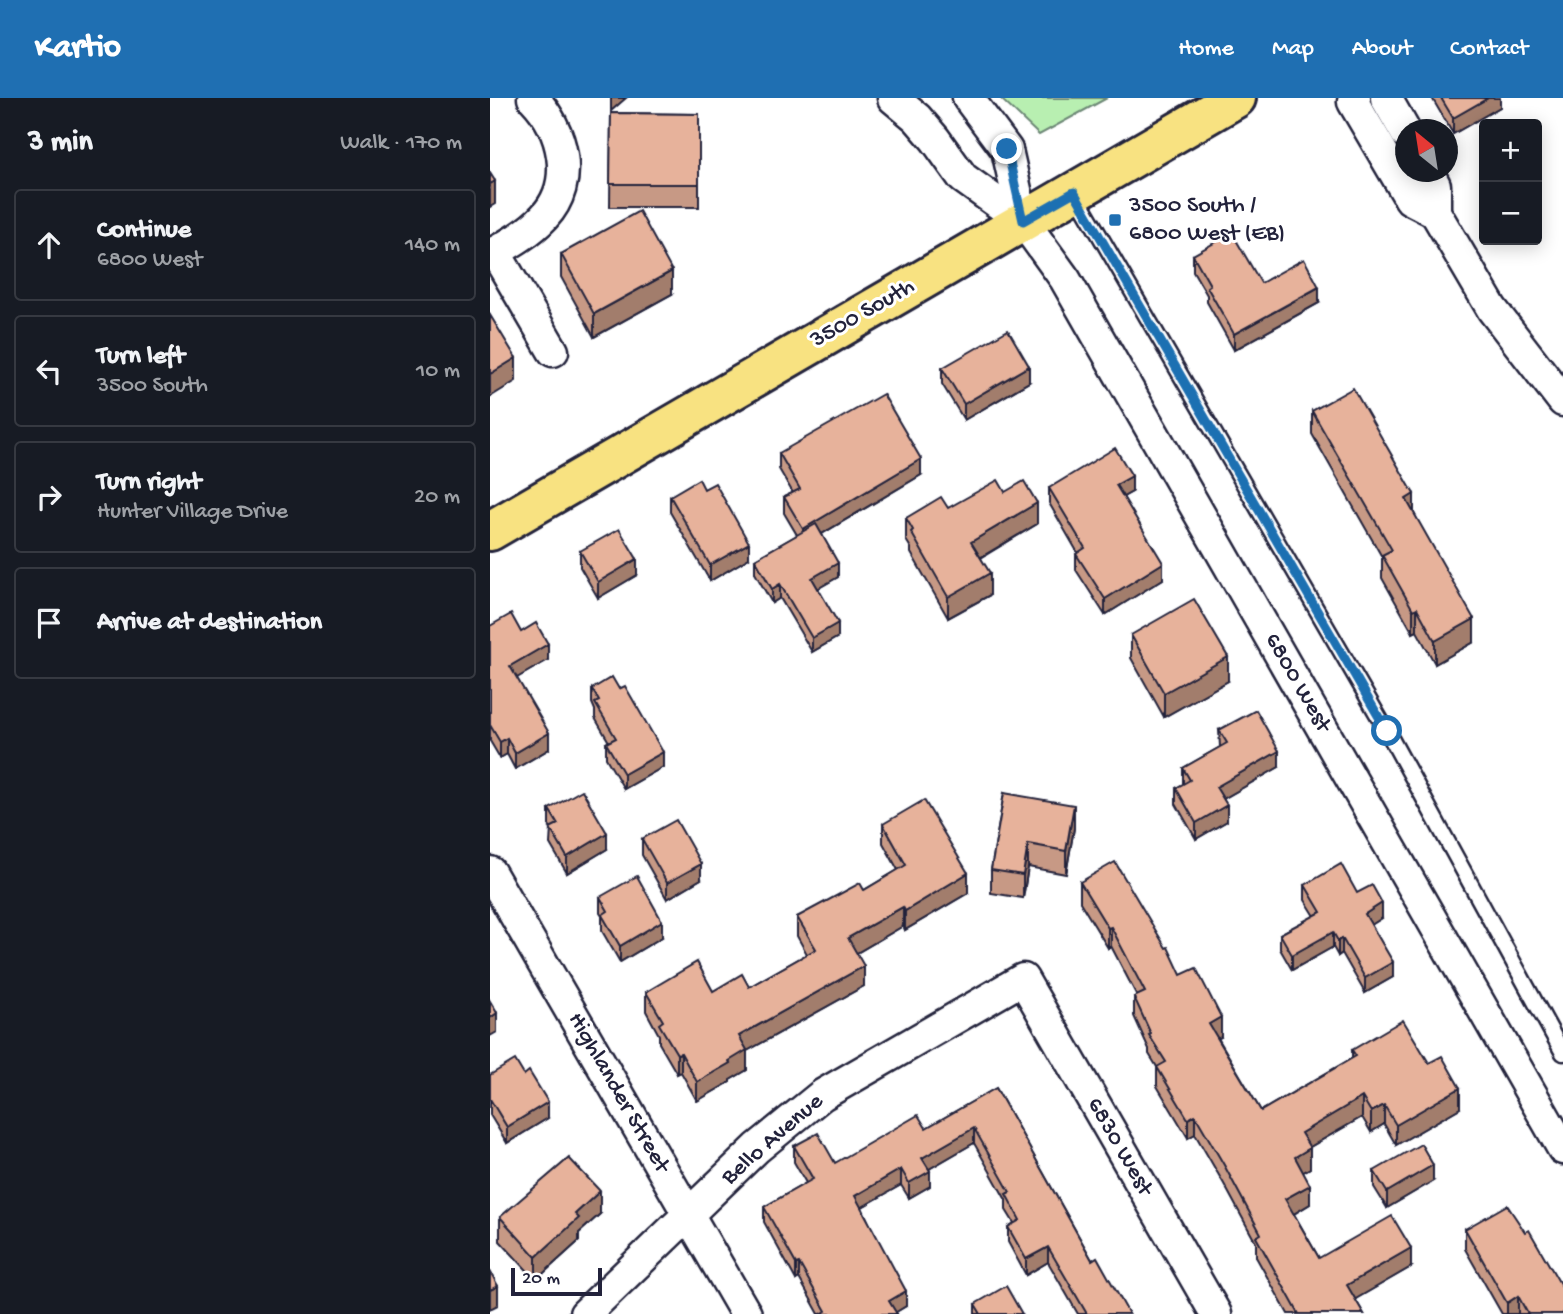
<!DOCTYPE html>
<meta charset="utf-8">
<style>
:root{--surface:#171b24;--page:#20242c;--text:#f1f3f6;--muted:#9ea1a6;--line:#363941;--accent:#1f6fb2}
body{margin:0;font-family:"Gochi Hand",sans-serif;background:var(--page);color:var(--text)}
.controls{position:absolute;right:21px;top:21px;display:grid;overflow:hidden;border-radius:7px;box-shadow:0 4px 18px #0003}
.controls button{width:63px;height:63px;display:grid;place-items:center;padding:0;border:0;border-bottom:2px solid var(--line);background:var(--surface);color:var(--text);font:35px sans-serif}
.compass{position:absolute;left:905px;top:21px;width:63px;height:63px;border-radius:50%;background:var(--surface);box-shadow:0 4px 18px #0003;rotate:330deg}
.scale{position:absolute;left:21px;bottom:18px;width:91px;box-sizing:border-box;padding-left:7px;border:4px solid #22223b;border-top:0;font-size:19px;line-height:24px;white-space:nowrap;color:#22223b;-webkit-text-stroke:5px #fff;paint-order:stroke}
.stop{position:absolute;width:21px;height:21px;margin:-16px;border:5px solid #1f6fb2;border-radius:50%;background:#fff}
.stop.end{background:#1f6fb2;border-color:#fff;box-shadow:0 2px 7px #0008}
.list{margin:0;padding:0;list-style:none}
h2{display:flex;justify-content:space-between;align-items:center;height:91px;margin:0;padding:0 28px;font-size:30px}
h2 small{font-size:23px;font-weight:400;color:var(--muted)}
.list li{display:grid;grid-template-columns:46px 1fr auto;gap:21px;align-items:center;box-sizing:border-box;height:112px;margin:0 14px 14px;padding:0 14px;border:2px solid var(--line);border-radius:7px}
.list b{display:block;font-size:26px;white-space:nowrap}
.list p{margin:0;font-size:23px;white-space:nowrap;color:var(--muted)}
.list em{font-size:23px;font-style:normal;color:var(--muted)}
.icon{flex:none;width:38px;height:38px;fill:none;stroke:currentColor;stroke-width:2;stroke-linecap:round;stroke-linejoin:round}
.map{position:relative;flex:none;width:1073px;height:1216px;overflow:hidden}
header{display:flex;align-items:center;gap:42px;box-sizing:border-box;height:98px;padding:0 35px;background:var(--accent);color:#fff}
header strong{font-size:33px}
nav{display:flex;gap:38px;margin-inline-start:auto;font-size:24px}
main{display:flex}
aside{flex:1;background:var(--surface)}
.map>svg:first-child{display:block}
.green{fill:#b8efb1;stroke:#6d8876;stroke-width:2}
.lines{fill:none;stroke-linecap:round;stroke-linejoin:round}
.service-casing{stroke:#22223b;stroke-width:19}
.minor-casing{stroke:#22223b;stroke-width:35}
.primary-casing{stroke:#22223b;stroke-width:44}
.service{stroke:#fff;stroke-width:14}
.minor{stroke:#fff;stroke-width:30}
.primary{stroke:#f8e281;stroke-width:38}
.wall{fill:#c79985;stroke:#22223b;stroke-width:2}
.shaded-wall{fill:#a27d6c;stroke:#22223b;stroke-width:2}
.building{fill:#e7b29b;stroke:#22223b;stroke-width:2}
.route{stroke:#1f6fb2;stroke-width:9}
.poi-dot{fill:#1f6fb2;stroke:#fff;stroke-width:2.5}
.labels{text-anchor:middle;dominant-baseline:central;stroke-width:6;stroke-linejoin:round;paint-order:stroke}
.poi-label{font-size:24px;fill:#22223b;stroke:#fff;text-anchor:start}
.street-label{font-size:24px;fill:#22223b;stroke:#fff}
</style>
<header>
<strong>Kartio</strong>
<nav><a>Home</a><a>Map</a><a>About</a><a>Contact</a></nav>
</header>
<main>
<aside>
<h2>3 min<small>Walk · 170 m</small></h2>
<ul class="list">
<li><svg class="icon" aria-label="ahead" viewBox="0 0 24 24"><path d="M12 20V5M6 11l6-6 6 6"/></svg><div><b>Continue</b><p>6800 West</p></div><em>140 m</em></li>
<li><svg class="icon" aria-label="left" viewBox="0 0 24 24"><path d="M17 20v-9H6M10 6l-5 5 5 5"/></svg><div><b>Turn left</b><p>3500 South</p></div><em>10 m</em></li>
<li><svg class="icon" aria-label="right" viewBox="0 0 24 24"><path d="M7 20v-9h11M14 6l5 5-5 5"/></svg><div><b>Turn right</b><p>Hunter Village Drive</p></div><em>20 m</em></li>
<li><svg class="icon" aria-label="arrive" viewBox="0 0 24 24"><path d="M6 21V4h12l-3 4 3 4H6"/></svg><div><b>Arrive at destination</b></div></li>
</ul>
</aside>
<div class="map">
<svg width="1073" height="1216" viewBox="0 0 1073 1216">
<rect width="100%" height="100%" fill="#fff"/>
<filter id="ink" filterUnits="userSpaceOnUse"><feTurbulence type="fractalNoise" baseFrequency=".0143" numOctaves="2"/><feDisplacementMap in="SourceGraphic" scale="14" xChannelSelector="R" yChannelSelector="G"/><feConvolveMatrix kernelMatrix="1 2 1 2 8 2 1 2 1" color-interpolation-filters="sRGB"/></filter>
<g filter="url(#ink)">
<!-- green -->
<path class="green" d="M 510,0 L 617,0 L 549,37 Z"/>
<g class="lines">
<defs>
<path id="service" d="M 585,95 L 897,633 L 1073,955"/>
<g id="minor">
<path d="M 403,0 L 427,20 L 445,41 L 473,80 L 533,123 L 575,181 L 1073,1051"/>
<path d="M 478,0 L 517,52 L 533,123"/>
<path d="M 865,0 L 863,4 L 920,101 L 945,114"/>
<path d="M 896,0 L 916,35"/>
<path d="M 938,74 L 945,87 L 945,114 L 1002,211 L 1073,303"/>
<path d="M 5,154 L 63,253"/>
<path d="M 0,157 C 19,146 39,135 54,119 C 87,84 73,31 43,0"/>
<path d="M 0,774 L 256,1216"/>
<path d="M 95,1216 L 267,1050 L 332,997 L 533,881 L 726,1216"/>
</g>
<path id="primary" d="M 0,433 L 746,0"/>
</defs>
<!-- service casing -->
<use href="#service" class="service-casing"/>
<!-- minor casing -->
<use href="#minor" class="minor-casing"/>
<!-- primary casing -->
<use href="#primary" class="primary-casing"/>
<!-- service -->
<use href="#service" class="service"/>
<!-- minor -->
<use href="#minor" class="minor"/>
<!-- primary -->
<use href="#primary" class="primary"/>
</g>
<!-- wall -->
<g class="wall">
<path d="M 942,0 L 1010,0 L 1010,9 L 963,36 Z"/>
<path d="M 121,15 L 209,16 L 209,109 L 120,109 Z"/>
<path d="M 71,156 L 182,196 L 104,239 L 71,179 Z"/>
<path d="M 703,157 L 771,185 L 829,205 L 744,252 L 717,204 L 717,197 L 703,173 Z"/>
<path d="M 452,270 L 539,284 L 474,322 L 452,286 Z"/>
<path d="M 822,313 L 924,415 L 984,544 L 945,566 L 927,533 L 923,535 L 892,480 L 892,459 L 822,336 Z"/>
<path d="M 289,355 L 431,377 L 332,436 L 348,479 L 328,490 L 348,539 L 322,554 L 290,500 L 282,505 L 265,475 L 265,461 L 307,437 L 294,415 L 294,399 L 303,395 L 289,371 Z"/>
<path d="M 559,390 L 642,394 L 633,399 L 673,481 L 615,517 L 586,472 L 586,456 L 588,455 L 559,405 Z"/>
<path d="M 515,394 L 547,426 L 491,460 L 500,497 L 458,520 L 421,455 L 421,450 L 416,442 L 416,420 L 458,410 Z"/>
<path d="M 180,398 L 259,460 L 220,483 L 180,414 Z"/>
<path d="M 90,453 L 147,477 L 108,500 L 90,469 Z"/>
<path d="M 0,528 L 31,534 L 58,562 L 26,580 L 59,651 L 25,671 L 17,656 L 10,660 L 0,643 Z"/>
<path d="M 641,537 L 738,583 L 674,619 L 641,560 Z"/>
<path d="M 102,591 L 173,669 L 134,691 L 116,660 L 116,645 L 119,644 L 105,620 L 105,612 L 102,605 Z"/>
<path d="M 729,632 L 789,669 L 733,701 L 737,723 L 706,741 L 686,706 L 686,690 L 693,686 L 693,670 L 730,649 Z"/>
<path d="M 514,695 L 584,730 L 576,776 L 538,769 L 533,800 L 501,795 L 501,772 Z"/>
<path d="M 59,711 L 117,751 L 77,775 L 60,746 L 61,730 L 59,727 Z"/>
<path d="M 393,726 L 478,795 L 415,832 L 413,828 L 367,855 L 374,888 L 257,953 L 257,972 L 240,982 L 240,984 L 207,1003 L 191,974 L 187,976 L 169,945 L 169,937 L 156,913 L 156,894 L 223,893 L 259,889 L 317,856 L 307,838 L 307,819 L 374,792 L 408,772 L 393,745 Z"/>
<path d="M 152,741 L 211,781 L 177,801 L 152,757 Z"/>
<path d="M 590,784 L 691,877 L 731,939 L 728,940 L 771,1013 L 862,960 L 862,952 L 939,965 L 970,1010 L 906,1047 L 894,1026 L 881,1034 L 872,1019 L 820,1049 L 820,1070 L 813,1074 L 820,1106 L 804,1116 L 829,1160 L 921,1169 L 865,1201 L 874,1216 L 798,1216 L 766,1159 L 766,1145 L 734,1086 L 705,1036 L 698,1040 L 667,988 L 667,969 L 659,956 L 659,951 L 644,918 L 644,899 L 647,898 L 621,848 L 618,850 L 590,804 Z"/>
<path d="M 815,787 L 867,795 L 892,820 L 881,827 L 903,879 L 875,895 L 852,855 L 848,858 L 843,849 L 802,872 L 790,851 L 790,836 L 825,818 L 815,802 Z"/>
<path d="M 110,799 L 172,839 L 130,864 L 112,833 L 112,818 L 110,815 Z"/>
<path d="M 0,977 L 58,1020 L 17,1045 L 0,1017 Z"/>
<path d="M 506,990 L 602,1162 L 639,1216 L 588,1216 L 558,1164 L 536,1177 L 518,1144 L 518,1129 L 524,1125 L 516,1112 L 516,1102 L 484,1045 L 439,1071 L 440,1088 L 419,1100 L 411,1087 L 372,1109 L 416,1208 L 406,1214 L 407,1216 L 329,1216 L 309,1180 L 306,1182 L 274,1124 L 274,1109 L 316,1085 L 304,1064 L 304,1048 L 345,1065 L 436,1030 Z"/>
<path d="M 884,1073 L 943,1083 L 897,1110 L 884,1089 Z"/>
<path d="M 110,1116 L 89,1135 L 89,1143 L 46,1182 L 10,1143 L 10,1119 Z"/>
<path d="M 975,1131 L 1073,1216 L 1012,1216 L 975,1151 Z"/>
<path d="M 485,1206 L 532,1216 L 485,1216 Z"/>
</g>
<!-- shaded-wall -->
<g class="shaded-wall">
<path d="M 121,0 L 136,0 L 121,13 Z"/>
<path d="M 998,0 L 1010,0 L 1010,9 L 963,36 L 963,20 Z"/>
<path d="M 5,83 L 5,106 L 0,109 L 0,86 Z"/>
<path d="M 182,173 L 182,196 L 104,239 L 104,216 Z"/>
<path d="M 829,189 L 829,205 L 744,252 L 744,236 Z"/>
<path d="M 26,260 L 26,283 L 0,299 L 0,276 Z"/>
<path d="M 539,268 L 539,284 L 474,322 L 474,306 Z"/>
<path d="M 431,361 L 431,377 L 313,447 L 313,431 Z"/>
<path d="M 642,378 L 642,394 L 626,403 L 626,387 Z"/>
<path d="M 924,396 L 924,419 L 916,401 Z"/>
<path d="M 547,405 L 547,426 L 481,465 L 481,444 Z"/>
<path d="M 259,445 L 259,460 L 220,483 L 220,467 Z"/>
<path d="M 147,461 L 147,477 L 108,500 L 108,484 Z"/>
<path d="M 348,465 L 348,479 L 322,494 L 322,480 Z"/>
<path d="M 673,465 L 673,481 L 615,517 L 615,501 Z"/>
<path d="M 500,475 L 500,497 L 458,520 L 458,499 Z"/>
<path d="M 290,486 L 290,500 L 282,505 L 282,491 Z"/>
<path d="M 927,510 L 927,533 L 923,535 L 923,512 Z"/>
<path d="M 984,521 L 984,544 L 945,566 L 945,543 Z"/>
<path d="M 348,525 L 348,539 L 322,554 L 322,540 Z"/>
<path d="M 58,546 L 58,562 L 20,584 L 20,568 Z"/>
<path d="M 738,559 L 738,583 L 674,619 L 674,595 Z"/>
<path d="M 59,635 L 59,651 L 25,671 L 25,655 Z"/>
<path d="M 17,640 L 17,656 L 10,660 L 10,644 Z"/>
<path d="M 789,653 L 789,669 L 726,705 L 726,689 Z"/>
<path d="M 173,654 L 173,669 L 134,691 L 134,676 Z"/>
<path d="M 584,707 L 584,730 L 576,776 L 576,753 Z"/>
<path d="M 737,707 L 737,723 L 706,741 L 706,725 Z"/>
<path d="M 117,735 L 117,751 L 77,775 L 77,759 Z"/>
<path d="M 538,746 L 538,769 L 533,800 L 533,777 Z"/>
<path d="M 211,766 L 211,781 L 177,801 L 177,785 Z"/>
<path d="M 478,775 L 478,795 L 415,832 L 415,813 Z"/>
<path d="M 892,805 L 892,820 L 875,831 L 875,816 Z"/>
<path d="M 413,809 L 413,828 L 358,860 L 358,840 Z"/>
<path d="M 172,823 L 172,839 L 130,864 L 130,848 Z"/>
<path d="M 621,829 L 621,848 L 618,850 L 618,830 Z"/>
<path d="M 843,834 L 843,849 L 802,872 L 802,857 Z"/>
<path d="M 852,840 L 852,855 L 848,858 L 848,843 Z"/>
<path d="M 903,864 L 903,879 L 875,895 L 875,880 Z"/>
<path d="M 374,868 L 374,888 L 257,953 L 257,972 L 240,982 L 240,984 L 207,1003 L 207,984 L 249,938 Z"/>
<path d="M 7,915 L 7,934 L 0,938 L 0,920 Z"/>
<path d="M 731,919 L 731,939 L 719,945 L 719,926 Z"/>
<path d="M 191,955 L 191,974 L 187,976 L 187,956 Z"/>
<path d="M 970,990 L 970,1010 L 906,1047 L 906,1027 Z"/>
<path d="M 872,999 L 872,1019 L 811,1054 L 811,1035 Z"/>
<path d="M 58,1004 L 58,1020 L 17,1045 L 17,1029 Z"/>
<path d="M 894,1007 L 894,1026 L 881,1034 L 881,1014 Z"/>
<path d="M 705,1017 L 705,1036 L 698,1040 L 698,1021 Z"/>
<path d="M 484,1030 L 484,1045 L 432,1075 L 432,1060 Z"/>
<path d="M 820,1050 L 820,1070 L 805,1079 L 805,1059 Z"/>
<path d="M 943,1067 L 943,1083 L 897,1110 L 897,1094 Z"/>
<path d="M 411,1071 L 411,1087 L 365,1113 L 365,1098 Z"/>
<path d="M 440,1073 L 440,1088 L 419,1100 L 419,1085 Z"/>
<path d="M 820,1087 L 820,1106 L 795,1121 L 795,1101 Z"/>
<path d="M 110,1093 L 110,1116 L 89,1135 L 89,1143 L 46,1182 L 46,1159 L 85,1116 Z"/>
<path d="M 558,1149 L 558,1164 L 536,1177 L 536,1161 Z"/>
<path d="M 921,1150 L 921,1169 L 857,1206 L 857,1187 Z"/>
<path d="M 309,1165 L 309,1180 L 306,1182 L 306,1166 Z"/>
<path d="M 8,1188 L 8,1207 L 0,1211 L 0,1192 Z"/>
<path d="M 416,1193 L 416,1208 L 403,1216 L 399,1203 Z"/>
<path d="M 1028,1198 L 1028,1216 L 1017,1216 L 1017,1205 Z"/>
</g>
<!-- building -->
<g class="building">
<path d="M 951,0 L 998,0 L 963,20 Z"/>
<path d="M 121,15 L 209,16 L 209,86 L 120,86 Z"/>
<path d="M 0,75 L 5,83 L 0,86 Z"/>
<path d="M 149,113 L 182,173 L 104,216 L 71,156 Z"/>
<path d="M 742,135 L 771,185 L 814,161 L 829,189 L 744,236 L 717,189 L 720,187 L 703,157 Z"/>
<path d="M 0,217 L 26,260 L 0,276 Z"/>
<path d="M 518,232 L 539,268 L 474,306 L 452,270 Z"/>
<path d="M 863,290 L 924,396 L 916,401 L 984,521 L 945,543 L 927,510 L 923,512 L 892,457 L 902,452 L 822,313 Z"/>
<path d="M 393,296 L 431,361 L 313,431 L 294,399 L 310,391 L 289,355 Z"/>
<path d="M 625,350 L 642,378 L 626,387 L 673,465 L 615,501 L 586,456 L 595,450 L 559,390 Z"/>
<path d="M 209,381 L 214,391 L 225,385 L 259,445 L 220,467 L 180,398 Z"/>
<path d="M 508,382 L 515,394 L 534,383 L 547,405 L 481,444 L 500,475 L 458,499 L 421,434 L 423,432 L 416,420 L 451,399 L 458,410 Z"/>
<path d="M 326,426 L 348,465 L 322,480 L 348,525 L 322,540 L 290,486 L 282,491 L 265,461 Z"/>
<path d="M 129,431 L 147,461 L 108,484 L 90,453 Z"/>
<path d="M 704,501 L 738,559 L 674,595 L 641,537 Z"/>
<path d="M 21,516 L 31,534 L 46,525 L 58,546 L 20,568 L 59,635 L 25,655 L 17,640 L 10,644 L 0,627 L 0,528 Z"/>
<path d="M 122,579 L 129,591 L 135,588 L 173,654 L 134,676 L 116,645 L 126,640 L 105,605 L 109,603 L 102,591 Z"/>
<path d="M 766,612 L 789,653 L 726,689 L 737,707 L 706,725 L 686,690 L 700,682 L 693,670 L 737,645 L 729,632 Z"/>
<path d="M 92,692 L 117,735 L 77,759 L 60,730 L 68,726 L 59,711 Z"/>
<path d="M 514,695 L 584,707 L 576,753 L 538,746 L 533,777 L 501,772 Z"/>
<path d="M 434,702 L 478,775 L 415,813 L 413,809 L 358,840 L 374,868 L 249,938 L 257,952 L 239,963 L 240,965 L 207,984 L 191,955 L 187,956 L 169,926 L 173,923 L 156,894 L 207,864 L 223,893 L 252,876 L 259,889 L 326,851 L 307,819 L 370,785 L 374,792 L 416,767 L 393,726 Z"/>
<path d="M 186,722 L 211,766 L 177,785 L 152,741 Z"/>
<path d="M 625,764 L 676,850 L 678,849 L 691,877 L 706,870 L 731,919 L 719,926 L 771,1013 L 866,958 L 862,952 L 913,922 L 939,965 L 952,958 L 970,990 L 906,1027 L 894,1007 L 881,1014 L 872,999 L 811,1035 L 820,1050 L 805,1059 L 820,1087 L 795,1101 L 829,1160 L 902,1118 L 921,1150 L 857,1187 L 874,1216 L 809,1216 L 766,1139 L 771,1136 L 734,1067 L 705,1017 L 698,1021 L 667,969 L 676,964 L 659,937 L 661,936 L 644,899 L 655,894 L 621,829 L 618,830 L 590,784 Z"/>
<path d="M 851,766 L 867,795 L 882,787 L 892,805 L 875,816 L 903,864 L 875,880 L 852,840 L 848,843 L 843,834 L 802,857 L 790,836 L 831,814 L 815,787 Z"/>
<path d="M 147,778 L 172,823 L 130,848 L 112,817 L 118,813 L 110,799 Z"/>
<path d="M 0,903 L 7,915 L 0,920 Z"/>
<path d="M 25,962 L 34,977 L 39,973 L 58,1004 L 17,1029 L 0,1001 L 0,977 Z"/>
<path d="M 506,990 L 602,1162 L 607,1159 L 639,1216 L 597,1216 L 558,1149 L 536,1161 L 518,1129 L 530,1122 L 516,1096 L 520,1094 L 484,1030 L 432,1060 L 440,1073 L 419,1085 L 411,1071 L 365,1098 L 416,1193 L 399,1203 L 407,1216 L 331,1216 L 336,1213 L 309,1165 L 306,1166 L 274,1109 L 323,1081 L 304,1048 L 328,1035 L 345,1065 L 428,1017 L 436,1030 Z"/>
<path d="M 931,1046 L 943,1067 L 897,1094 L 884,1073 Z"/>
<path d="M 79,1060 L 110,1093 L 85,1116 L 89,1120 L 46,1159 L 10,1119 Z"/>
<path d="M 1017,1107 L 1035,1134 L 1039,1132 L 1073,1191 L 1073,1216 L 1038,1216 L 1028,1198 L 1017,1205 L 975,1131 Z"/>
<path d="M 0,1173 L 8,1188 L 0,1192 Z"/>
<path d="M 516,1188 L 532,1216 L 491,1216 L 485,1206 Z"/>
</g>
</g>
<g class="lines" filter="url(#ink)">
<!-- route -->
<path class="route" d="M 517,51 L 533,123 L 584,94 L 897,633"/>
</g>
<!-- markers -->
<rect class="poi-dot" x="618" y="115" width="14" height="14" rx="3.5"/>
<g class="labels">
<!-- poi labels -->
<g class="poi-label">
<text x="639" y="108">3500 South /<tspan x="639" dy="28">6800 West (EB)</tspan></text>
</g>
<!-- street labels -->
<g class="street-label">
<text transform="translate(373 216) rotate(-30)">3500 South</text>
<text transform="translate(807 585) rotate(60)">6800 West</text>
<text transform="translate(128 995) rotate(60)">Highlander Street</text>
<text transform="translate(283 1042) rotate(-41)">Bello Avenue</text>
<text transform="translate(629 1049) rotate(60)">6830 West</text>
</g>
</g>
</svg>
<div class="controls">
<button>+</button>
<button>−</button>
</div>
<svg class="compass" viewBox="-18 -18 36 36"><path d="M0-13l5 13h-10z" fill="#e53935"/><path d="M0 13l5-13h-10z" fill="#9ea1a6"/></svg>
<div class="scale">20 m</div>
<div class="stop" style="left:897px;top:633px"></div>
<div class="stop end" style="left:517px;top:51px"></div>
</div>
</main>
